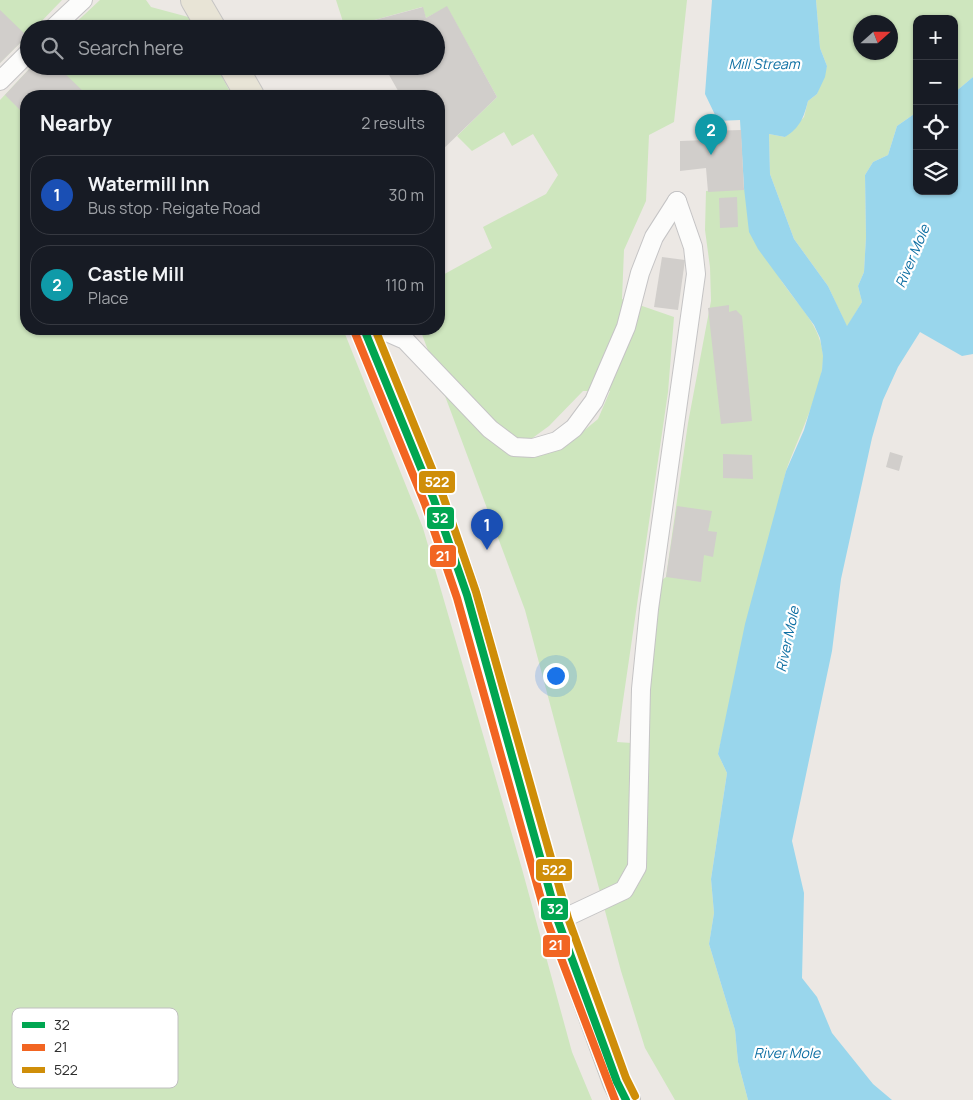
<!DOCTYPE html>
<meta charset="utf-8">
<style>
:root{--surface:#171b24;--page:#242831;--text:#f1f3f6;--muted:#9ea1a6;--line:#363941;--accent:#ea580c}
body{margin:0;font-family:Manrope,sans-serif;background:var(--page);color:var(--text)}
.controls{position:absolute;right:15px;top:15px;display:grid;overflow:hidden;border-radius:10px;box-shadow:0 1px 4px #0004}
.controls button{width:45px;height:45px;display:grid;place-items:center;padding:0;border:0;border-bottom:1px solid var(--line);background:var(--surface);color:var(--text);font:25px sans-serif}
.compass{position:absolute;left:853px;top:15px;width:45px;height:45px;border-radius:50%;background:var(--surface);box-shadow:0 1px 4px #0004;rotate:69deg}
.you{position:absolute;left:555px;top:675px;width:18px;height:18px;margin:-12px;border:4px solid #fff;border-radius:50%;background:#1a73e8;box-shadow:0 0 0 8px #1a73e833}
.badge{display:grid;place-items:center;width:32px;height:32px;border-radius:50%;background:var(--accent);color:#fff;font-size:16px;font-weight:700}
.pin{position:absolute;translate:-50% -41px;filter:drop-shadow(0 1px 2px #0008)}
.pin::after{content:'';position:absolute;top:26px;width:18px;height:15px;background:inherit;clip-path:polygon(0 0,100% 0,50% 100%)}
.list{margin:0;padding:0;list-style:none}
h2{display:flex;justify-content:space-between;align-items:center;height:65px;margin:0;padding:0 20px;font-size:21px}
h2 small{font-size:16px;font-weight:400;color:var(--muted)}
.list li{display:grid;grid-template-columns:32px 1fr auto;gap:15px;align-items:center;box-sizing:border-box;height:80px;margin:0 10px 10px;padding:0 10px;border:1px solid var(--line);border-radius:20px}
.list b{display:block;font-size:19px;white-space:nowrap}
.list p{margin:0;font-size:16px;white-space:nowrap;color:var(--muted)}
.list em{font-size:16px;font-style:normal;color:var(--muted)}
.icon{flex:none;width:28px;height:28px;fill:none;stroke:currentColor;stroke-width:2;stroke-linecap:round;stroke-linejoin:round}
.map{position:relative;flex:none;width:973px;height:1100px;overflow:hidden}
.search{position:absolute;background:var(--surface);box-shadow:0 1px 4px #0004;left:20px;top:20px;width:425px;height:55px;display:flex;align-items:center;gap:12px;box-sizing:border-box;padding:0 18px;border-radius:28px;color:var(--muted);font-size:19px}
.panel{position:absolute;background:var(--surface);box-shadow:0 1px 4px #0004;left:20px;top:90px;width:425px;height:245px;border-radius:20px}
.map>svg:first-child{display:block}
.green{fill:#cee6be;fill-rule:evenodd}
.water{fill:#99d6ec}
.building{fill:#d1cecb}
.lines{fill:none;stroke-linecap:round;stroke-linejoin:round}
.service-casing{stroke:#c5c4c5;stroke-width:20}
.primary-casing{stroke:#c6c5c4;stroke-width:30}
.service{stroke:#fcfcfb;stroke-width:18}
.primary{stroke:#e8e4d6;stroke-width:28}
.bus-1-casing{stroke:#fff;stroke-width:11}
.bus-2-casing{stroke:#fff;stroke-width:11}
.bus-3-casing{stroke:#fff;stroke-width:11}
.bus-1{stroke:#00a651;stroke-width:8}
.bus-2{stroke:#f26522;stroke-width:8}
.bus-3{stroke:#cf8e09;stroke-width:8}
.labels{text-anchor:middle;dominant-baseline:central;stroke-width:4.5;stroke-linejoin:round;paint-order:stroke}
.water-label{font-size:14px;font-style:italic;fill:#0d6fa3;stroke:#fff}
.key{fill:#fff;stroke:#c0c0c0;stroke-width:1}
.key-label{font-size:14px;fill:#2e2e2e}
.line-badge{stroke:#fff;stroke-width:2}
.badge-label{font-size:14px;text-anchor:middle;font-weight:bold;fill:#fff}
</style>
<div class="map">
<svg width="973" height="1100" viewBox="0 0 973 1100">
<rect width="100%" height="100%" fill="#ece8e4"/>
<!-- green -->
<g class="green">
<path d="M 0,0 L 62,0 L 34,29 L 29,29 L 29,34 L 0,63 Z"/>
<path d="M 100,0 L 146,0 L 151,7 L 192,18 L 198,29 L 69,29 Z"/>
<path d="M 336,0 L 687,0 L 674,122 L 649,135 L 646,201 L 624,250 L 622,299 L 674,317 L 668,392 L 617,742 L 646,744 L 649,687 L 662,580 L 666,577 L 688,423 L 711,301 L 710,267 L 705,230 L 706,191 L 744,188 C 754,215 761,245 775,270 C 790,299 820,320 823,355 C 825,385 796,442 786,471 L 718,754 L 727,773 L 711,879 L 714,913 L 709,944 L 735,1030 L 738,1062 L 748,1100 L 675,1100 L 645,1048 L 621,971 L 525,610 L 420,329 L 439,329 L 439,277 L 492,248 L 483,227 L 546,194 L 558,175 L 533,134 L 512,146 L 504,132 L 472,151 L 457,136 L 497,97 L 447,7 L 426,18 L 422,7 L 345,28 ZM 583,391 L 610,391 L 598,419 L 563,448 L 528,455 L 523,445 L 549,426 Z"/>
<path d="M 816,0 L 973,0 L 973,77 L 954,93 L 954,19 L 917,19 L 917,112 L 897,126 L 888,155 L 873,162 L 865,175 L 866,237 L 864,272 L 858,286 L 862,302 L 847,327 L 828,286 L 794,239 L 770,174 L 769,134 L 785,137 L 804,117 L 808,101 L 817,94 L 827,66 L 820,48 ZM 860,22 L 890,22 L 890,52 L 860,52 Z"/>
<path d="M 32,66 L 217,66 L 232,96 L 26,96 L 26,329 L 343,329 L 423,528 L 522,869 L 572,1052 L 592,1100 L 0,1100 L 0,100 Z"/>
</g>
<!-- water -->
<path class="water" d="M 712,0 L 816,0 L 820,48 L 827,66 L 825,77 L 817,94 L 808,101 C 804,117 800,128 785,137 L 769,134 L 770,174 L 794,239 L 828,286 L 847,326 L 862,302 L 858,286 L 864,272 L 866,237 L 865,175 L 873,162 L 888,155 L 897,126 L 917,112 L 917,191 L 954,191 L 954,93 L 973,77 L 973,354 L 962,356 L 920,332 L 898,367 L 883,400 L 872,438 L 841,579 L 832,651 L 792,841 L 804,893 L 802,978 L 817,997 L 832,1033 L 873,1084 L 892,1100 L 748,1100 L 738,1062 L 735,1030 L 709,944 L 714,913 L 711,879 L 727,773 L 718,754 L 745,624 L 786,471 L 804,430 L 822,370 L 823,356 L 820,338 L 814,325 L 758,249 L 749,232 L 744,188 L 740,120 L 718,121 L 705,94 Z"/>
<!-- building -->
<g class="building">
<path d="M 447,6 L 497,97 L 439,153 L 439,96 L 401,96 L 384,66 L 436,66 L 436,29 L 345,28 L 423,7 L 426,18 Z"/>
<path d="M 0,10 L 27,36 L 0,63 Z"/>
<path d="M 32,66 L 57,66 L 88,96 L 26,96 L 26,116 L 5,95 Z"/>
<path d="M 741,130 L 744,190 L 708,192 L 706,168 L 680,171 L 680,141 L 707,140 L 707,131 Z"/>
<path d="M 737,197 L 738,227 L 720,228 L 719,198 Z"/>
<path d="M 662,257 L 685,260 L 678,310 L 654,307 Z"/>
<path d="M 729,305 L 729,312 L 736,310 L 742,316 L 752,421 L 721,424 L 708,308 Z"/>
<path d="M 890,452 L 903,456 L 899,471 L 886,467 Z"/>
<path d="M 723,454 L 752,455 L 753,479 L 723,478 Z"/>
<path d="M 677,506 L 712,511 L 708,531 L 717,532 L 713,557 L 704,555 L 701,582 L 666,577 Z"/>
</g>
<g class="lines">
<defs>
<g id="service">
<path d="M 52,29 L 83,0"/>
<path d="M 0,81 L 29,52"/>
<path d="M 380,329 L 405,340 L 490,429 L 514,447 L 533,448 L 557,441 L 574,428 L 594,401 L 626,327 L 640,273 L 654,237 L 677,201"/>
<path d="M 558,921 L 624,890 L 637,867 L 641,689 L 649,609 L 696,274 L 693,247 L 677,201"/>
</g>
<g id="primary">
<path d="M 195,0 L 212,29"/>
<path d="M 233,66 L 250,96"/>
<path d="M 364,329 L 434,500 L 467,595 L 558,921 L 617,1082 L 626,1100"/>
</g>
</defs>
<!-- service casing -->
<use href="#service" class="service-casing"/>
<!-- primary casing -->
<use href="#primary" class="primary-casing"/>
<!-- service -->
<use href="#service" class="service"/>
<!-- primary -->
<use href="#primary" class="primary"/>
<defs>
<path id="bus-1" d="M 364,329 L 434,500 L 467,595 L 558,921 L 617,1082 L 626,1100"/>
<path id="bus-2" d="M 355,333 L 425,504 L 457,598 L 548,924 L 615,1100"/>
<path id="bus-3" d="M 375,329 L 443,496 L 476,592 L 568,918 L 626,1078 L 635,1096"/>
</defs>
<!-- bus-1 casing -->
<use href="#bus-1" class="bus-1-casing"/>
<!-- bus-2 casing -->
<use href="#bus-2" class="bus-2-casing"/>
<!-- bus-3 casing -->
<use href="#bus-3" class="bus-3-casing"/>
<!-- bus-1 -->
<use href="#bus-1" class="bus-1"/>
<!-- bus-2 -->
<use href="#bus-2" class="bus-2"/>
<!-- bus-3 -->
<use href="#bus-3" class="bus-3"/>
</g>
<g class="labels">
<!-- water labels -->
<g class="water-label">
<text x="764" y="63">Mill Stream</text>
<text transform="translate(912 256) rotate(-67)">River Mole</text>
<text transform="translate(787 639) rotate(-78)">River Mole</text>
<text x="787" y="1052">River Mole</text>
</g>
</g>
<!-- legend -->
<rect x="12" y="1008" width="166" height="80" rx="8" class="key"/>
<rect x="22" y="1022" width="23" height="6" fill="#00a651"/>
<rect x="22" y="1044" width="23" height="7" fill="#f26522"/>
<rect x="22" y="1067" width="23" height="6" fill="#cf8e09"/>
<g class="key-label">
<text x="54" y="1030">32</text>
<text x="54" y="1052">21</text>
<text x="54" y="1075">522</text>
</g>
<g class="line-badge">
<rect x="418" y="470" width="38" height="24" rx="5" fill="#cf8e09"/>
<rect x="426" y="506" width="29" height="24" rx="5" fill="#00a651"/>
<rect x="429" y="544" width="28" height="24" rx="5" fill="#f26522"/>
<rect x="535" y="858" width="38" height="24" rx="5" fill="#cf8e09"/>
<rect x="540" y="897" width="29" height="24" rx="5" fill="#00a651"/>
<rect x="542" y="934" width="29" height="24" rx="5" fill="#f26522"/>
</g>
<g class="badge-label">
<text x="437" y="487">522</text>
<text x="440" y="523">32</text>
<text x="443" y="561">21</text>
<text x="554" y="875">522</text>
<text x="555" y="914">32</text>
<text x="556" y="950">21</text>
</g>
</svg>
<div class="controls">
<button>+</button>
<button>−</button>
<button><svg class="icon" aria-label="locate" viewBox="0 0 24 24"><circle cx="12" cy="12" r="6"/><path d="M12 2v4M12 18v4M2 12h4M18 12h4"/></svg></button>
<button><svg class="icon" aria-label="layers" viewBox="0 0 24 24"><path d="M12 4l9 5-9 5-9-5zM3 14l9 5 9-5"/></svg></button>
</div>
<svg class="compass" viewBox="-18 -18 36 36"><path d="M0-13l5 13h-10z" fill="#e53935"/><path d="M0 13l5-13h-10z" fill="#9ea1a6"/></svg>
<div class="you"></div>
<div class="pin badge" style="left:487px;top:550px;background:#1a4fb4">1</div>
<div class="pin badge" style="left:711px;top:155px;background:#0f9aa8">2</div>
<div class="search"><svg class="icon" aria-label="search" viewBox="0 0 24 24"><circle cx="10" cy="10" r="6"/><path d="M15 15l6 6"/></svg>Search here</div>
<section class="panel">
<h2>Nearby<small>2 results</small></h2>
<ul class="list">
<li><span class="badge" style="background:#1a4fb4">1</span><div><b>Watermill Inn</b><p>Bus stop · Reigate Road</p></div><em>30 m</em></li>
<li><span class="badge" style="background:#0f9aa8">2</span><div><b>Castle Mill</b><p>Place</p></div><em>110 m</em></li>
</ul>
</section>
</div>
